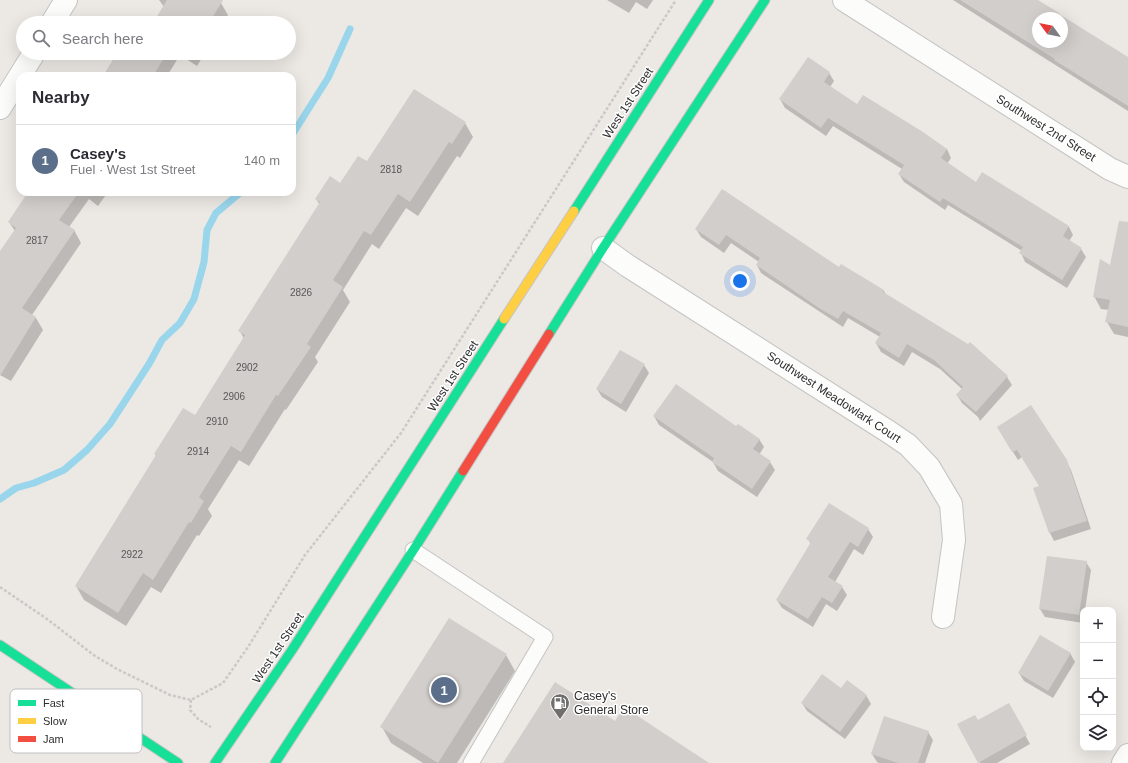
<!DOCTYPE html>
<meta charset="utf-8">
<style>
:root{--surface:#fff;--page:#f7f7f7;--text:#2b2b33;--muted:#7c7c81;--line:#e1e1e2;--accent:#ea580c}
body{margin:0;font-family:Helvetica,sans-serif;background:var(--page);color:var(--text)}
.controls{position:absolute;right:12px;bottom:12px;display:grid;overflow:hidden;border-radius:8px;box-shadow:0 4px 16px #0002}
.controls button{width:36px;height:36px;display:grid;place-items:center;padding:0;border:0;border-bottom:1px solid var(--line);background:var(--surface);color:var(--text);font:20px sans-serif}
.compass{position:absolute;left:1032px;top:12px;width:36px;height:36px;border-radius:50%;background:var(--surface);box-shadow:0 4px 16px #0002;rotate:303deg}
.you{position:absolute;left:740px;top:281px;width:14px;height:14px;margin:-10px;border:3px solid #fff;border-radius:50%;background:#1a73e8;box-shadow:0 0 0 6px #1a73e833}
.badge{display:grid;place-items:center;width:26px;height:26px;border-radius:50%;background:var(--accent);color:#fff;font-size:13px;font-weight:700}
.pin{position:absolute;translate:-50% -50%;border:2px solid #fff;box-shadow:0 1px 4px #0006}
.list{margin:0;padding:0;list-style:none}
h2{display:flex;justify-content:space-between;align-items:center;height:52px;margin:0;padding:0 16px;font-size:17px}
h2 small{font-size:13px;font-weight:400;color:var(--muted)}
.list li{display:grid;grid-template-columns:26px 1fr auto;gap:12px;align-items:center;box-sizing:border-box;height:72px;padding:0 16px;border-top:1px solid var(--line)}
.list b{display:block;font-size:15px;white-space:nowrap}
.list p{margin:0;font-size:13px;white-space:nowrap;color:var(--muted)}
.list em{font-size:13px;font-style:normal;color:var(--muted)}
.icon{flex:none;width:22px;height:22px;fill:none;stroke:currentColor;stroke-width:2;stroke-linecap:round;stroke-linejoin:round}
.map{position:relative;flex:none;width:1128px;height:763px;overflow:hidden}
.search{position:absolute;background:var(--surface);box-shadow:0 4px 16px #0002;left:16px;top:16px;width:280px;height:44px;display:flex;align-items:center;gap:10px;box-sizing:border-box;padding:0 14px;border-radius:22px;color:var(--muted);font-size:15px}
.panel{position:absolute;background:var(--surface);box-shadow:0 4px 16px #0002;left:16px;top:72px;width:280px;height:124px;border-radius:12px}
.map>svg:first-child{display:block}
.shadow{fill:#0003;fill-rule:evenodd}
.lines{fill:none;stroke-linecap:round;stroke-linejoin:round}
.stream{stroke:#99d6ec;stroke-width:7}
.building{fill:#d1cecb;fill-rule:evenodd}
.lane-casing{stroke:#c5c4c5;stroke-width:17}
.street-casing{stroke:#c5c4c5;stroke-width:24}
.fast-casing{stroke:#c5c4c5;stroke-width:11}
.slow-casing{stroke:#c5c4c5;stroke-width:11}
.jam-casing{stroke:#c5c4c5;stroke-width:11}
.path{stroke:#c9c9c8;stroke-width:2.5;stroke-dasharray:3 2;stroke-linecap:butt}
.lane{stroke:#fcfcfb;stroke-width:15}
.street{stroke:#fcfcfb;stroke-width:22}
.fast{stroke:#16e098;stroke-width:9}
.slow{stroke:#ffcf43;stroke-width:9}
.jam{stroke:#f24e42;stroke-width:9}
.labels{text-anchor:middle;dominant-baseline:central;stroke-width:3;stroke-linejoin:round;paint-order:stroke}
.number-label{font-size:10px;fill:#585857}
.street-label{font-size:12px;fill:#2e2e2e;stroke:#fff}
.poi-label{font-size:12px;fill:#2e2e2e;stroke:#fff;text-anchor:start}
.key{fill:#fff;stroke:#c0c0c0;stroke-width:1}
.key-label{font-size:11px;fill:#2e2e2e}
</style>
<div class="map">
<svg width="1128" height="763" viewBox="0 0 1128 763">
<rect width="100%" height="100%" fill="#ece8e4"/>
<!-- shadow -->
<g class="shadow">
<path d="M 159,0 L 216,0 L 221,3 L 228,15 L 223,23 L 154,23 L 164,7 Z"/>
<path d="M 607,0 L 653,0 L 647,9 L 636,2 L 629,13 Z"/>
<path d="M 953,0 L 1036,0 L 1128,58 L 1128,111 ZM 1038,18 L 1062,18 L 1062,42 L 1038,42 Z"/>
<path d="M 118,53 L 205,53 L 197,66 L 180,55 L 167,76 L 104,76 Z"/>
<path d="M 829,73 L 834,81 L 830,87 L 857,106 L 947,149 L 951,158 L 947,164 L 976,183 L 1069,227 L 1073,235 L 1069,241 L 1081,249 L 1086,257 L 1067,288 L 1025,262 L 1021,253 L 1022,251 L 948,205 L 945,210 L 904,182 L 899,174 L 902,169 L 833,126 L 826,136 L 785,108 L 780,99 Z"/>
<path d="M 465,123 L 473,137 L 460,158 L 457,156 L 418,216 L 406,208 L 379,249 L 372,244 L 343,290 L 350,302 L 315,357 L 318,362 L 286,410 L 285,409 L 249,466 L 239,460 L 208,509 L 212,516 L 199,536 L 197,535 L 161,593 L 151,587 L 126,626 L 84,600 L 76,586 L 156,456 L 155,454 L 196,417 L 244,339 L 240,331 L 320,205 L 316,199 L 341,184 L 367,163 Z"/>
<path d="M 723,190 L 839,268 L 841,265 L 884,291 L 886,295 L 1007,377 L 1012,385 L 980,421 L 978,417 L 962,403 L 957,395 L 962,389 L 940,369 L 912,352 L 904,366 L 881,352 L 876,343 L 880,337 L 848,318 L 843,327 L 761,273 L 757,265 L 759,262 L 731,243 L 724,253 L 701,237 L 696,229 Z"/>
<path d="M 38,192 L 108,192 L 98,206 L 89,199 L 69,227 L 74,230 L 81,243 L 32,315 L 36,318 L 43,330 L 11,381 L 0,375 L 0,253 L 15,231 L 9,222 Z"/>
<path d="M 1128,253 L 1128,337 L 1114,334 L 1107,322 L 1109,310 L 1101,309 L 1094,296 L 1111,267 Z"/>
<path d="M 644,365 L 649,373 L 626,412 L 602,397 L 597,389 Z"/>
<path d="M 654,416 L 737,427 L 759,439 L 764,447 L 759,455 L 770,462 L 775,470 L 757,497 L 718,471 L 713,462 L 659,425 Z"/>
<path d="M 1003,436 L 1066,461 L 1071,470 L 1091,529 L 1054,541 L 1050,533 L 1035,488 L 1040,486 L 1022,457 L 1018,460 Z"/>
<path d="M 868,529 L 873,537 L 863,555 L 854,549 L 835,582 L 842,587 L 847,595 L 837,611 L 826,604 L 813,627 L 782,608 L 777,600 L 811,544 L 808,539 Z"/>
<path d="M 1086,562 L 1091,570 L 1085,610 L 1083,610 L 1083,623 L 1045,617 L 1040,609 Z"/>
<path d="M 1070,653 L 1075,662 L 1053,698 L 1024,681 L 1019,673 Z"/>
<path d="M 506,655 L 515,671 L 457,763 L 423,763 L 391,743 L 382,727 Z"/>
<path d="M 841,689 L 866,695 L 871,704 L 845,739 L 807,711 L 802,703 Z"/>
<path d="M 1008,704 L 1030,744 L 997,763 L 980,763 L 959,725 L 978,721 Z"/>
<path d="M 928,732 L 933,740 L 925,763 L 879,763 L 877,762 L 872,754 Z"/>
</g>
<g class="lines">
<!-- stream -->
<g class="stream">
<path d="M 292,135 L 328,78 L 350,29"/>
<path d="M 0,499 L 16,488 L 34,483 L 64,470 L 87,450 L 110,424 L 149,364 L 162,340 L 180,323 L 194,299 L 204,262 L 207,230 L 216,213 L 241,192"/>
</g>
</g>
<!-- building -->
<g class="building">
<path d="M 167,0 L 223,0 L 209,23 L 153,23 Z"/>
<path d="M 960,0 L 1038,0 L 1059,13 L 1059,14 L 1128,57 L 1128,106 L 1054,60 L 1055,59 ZM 1038,18 L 1062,18 L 1062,42 L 1038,42 Z"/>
<path d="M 117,53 L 167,53 L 153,76 L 103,76 Z"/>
<path d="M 808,57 L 830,72 L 824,82 L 857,104 L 863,95 L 923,132 L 947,149 L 941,158 L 976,182 L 982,172 L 1069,226 L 1063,236 L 1082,248 L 1062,280 L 1019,253 L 1023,247 L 943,198 L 940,202 L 898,174 L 904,165 L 828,118 L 821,128 L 779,99 Z"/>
<path d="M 414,89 L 466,122 L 452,144 L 449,142 L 410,202 L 398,194 L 371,235 L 364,231 L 333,280 L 343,287 L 307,344 L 311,347 L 278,396 L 276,395 L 241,452 L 231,446 L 199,497 L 204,501 L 191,523 L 189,522 L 153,580 L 143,573 L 118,613 L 75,586 L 156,455 L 154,454 L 183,408 L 195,415 L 245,335 L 238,331 L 320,202 L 315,199 L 330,176 L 340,183 L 358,156 L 367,161 Z"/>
<path d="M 722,189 L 839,267 L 841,264 L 884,290 L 883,292 L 968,344 L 970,342 L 1008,376 L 976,412 L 956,395 L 963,387 L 934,360 L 907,344 L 899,358 L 875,343 L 881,333 L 843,311 L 838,319 L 819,308 L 756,265 L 760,258 L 726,235 L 719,245 L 695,229 Z"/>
<path d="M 28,192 L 79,192 L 59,220 L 75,230 L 22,308 L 36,317 L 0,376 L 0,251 L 16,228 L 8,222 Z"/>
<path d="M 1119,221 L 1128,222 L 1128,327 L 1105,322 L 1110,300 L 1093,297 L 1100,259 L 1110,265 Z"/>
<path d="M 620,350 L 645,364 L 621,404 L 596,389 Z"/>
<path d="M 676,384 L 736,426 L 738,424 L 760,439 L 753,449 L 771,461 L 752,489 L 712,462 L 714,458 L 653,416 Z"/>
<path d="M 1031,405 L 1067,460 L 1087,521 L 1049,533 L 1033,488 L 1039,486 L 1017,450 L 1012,452 L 997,427 Z"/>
<path d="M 829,503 L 869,528 L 858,547 L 850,542 L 828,577 L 843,586 L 832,603 L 822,597 L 808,619 L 776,600 L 811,542 L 806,539 Z"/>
<path d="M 1047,556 L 1087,561 L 1079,615 L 1039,609 Z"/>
<path d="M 449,618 L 507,654 L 438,763 L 380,727 Z"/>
<path d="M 1040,635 L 1071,653 L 1048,691 L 1018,673 Z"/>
<path d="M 822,674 L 841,688 L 847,680 L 867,695 L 840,732 L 801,703 Z"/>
<path d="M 555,682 L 615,721 L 624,707 L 709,763 L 503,763 Z"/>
<path d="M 1009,703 L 1027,735 L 978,763 L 957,724 L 975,715 L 978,720 Z"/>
<path d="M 884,716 L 929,731 L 918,763 L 898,763 L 871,754 Z"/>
</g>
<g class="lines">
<defs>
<path id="lane" d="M 413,550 L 545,637 L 471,763"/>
<g id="street">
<path d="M 844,0 L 1110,169 L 1128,177"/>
<path d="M 52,23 L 66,0"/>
<path d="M 0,108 L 34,53"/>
<path d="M 603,248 L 628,266 L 889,432 L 908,445 L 929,467 L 951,504 L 954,540 L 943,617"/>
<path d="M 1123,763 L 1128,755"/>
</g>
<g id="fast">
<path d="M 574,211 L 709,0"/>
<path d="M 549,334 L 603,248 L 765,0"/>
<path d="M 0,645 L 178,763"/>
<path d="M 215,763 L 292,650 L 504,319"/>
<path d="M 275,763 L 416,546 L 463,471"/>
</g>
<path id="slow" d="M 504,319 L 574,211"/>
<path id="jam" d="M 463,471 L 549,334"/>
</defs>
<!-- lane casing -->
<use href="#lane" class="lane-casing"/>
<!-- street casing -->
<use href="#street" class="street-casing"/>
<!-- fast casing -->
<use href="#fast" class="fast-casing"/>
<!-- slow casing -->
<use href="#slow" class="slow-casing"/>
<!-- jam casing -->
<use href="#jam" class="jam-casing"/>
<!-- path -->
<g class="path">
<path d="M 0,587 L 47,619 L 95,656 L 117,669 L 170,695 L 191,700 L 223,683 L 248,647 L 305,555 L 401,433 L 676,0"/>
<path d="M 191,700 L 190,710 L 198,719 L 211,727"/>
</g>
<!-- lane -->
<use href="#lane" class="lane"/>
<!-- street -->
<use href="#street" class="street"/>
<!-- fast -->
<use href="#fast" class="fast"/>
<!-- slow -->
<use href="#slow" class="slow"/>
<!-- jam -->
<use href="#jam" class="jam"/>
</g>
<!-- icons -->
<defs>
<symbol id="fuel-pin" viewBox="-11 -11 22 30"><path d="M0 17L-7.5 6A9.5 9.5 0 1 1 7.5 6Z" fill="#706f6e" stroke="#fff"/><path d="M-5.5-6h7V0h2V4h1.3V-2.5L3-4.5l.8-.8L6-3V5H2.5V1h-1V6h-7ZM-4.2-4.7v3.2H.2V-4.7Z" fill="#fff"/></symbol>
</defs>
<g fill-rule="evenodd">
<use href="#fuel-pin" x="549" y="692" width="22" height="30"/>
</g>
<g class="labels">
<!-- number labels -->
<g class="number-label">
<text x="391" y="169">2818</text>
<text x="37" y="240">2817</text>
<text x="301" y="292">2826</text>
<text x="247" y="367">2902</text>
<text x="234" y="396">2906</text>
<text x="217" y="421">2910</text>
<text x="198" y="451">2914</text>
<text x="132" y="554">2922</text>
</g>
<!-- street labels -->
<g class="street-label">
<text transform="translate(628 103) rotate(-57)">West 1st Street</text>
<text transform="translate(1046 128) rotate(32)">Southwest 2nd Street</text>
<text transform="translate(453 376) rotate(-57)">West 1st Street</text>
<text transform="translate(834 397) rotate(33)">Southwest Meadowlark Court</text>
<text transform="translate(278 648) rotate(-56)">West 1st Street</text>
</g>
<!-- poi labels -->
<g class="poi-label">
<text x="574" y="696">Casey's<tspan x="574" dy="14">General Store</tspan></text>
</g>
</g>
<!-- legend -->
<rect x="10" y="689" width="132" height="64" rx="6" class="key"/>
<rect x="18" y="700" width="18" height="6" fill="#16e098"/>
<rect x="18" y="718" width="18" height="6" fill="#ffcf43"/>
<rect x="18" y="736" width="18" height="6" fill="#f24e42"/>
<g class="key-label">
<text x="43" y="707">Fast</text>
<text x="43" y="725">Slow</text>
<text x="43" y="743">Jam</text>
</g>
</svg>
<div class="controls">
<button>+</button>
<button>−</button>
<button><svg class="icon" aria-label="locate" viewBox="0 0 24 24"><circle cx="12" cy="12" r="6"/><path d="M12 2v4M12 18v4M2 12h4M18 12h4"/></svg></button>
<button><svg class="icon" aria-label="layers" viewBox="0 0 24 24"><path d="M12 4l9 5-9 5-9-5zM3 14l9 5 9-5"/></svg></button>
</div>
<svg class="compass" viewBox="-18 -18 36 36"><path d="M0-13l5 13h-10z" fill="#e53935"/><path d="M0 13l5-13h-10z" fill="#7c7c81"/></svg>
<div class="you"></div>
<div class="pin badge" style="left:444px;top:690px;background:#5c6f8a">1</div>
<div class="search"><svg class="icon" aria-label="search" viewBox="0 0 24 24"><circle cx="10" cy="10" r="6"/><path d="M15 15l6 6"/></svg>Search here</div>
<section class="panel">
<h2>Nearby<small></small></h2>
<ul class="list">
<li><span class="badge" style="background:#5c6f8a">1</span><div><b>Casey's</b><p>Fuel · West 1st Street</p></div><em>140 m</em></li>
</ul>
</section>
</div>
